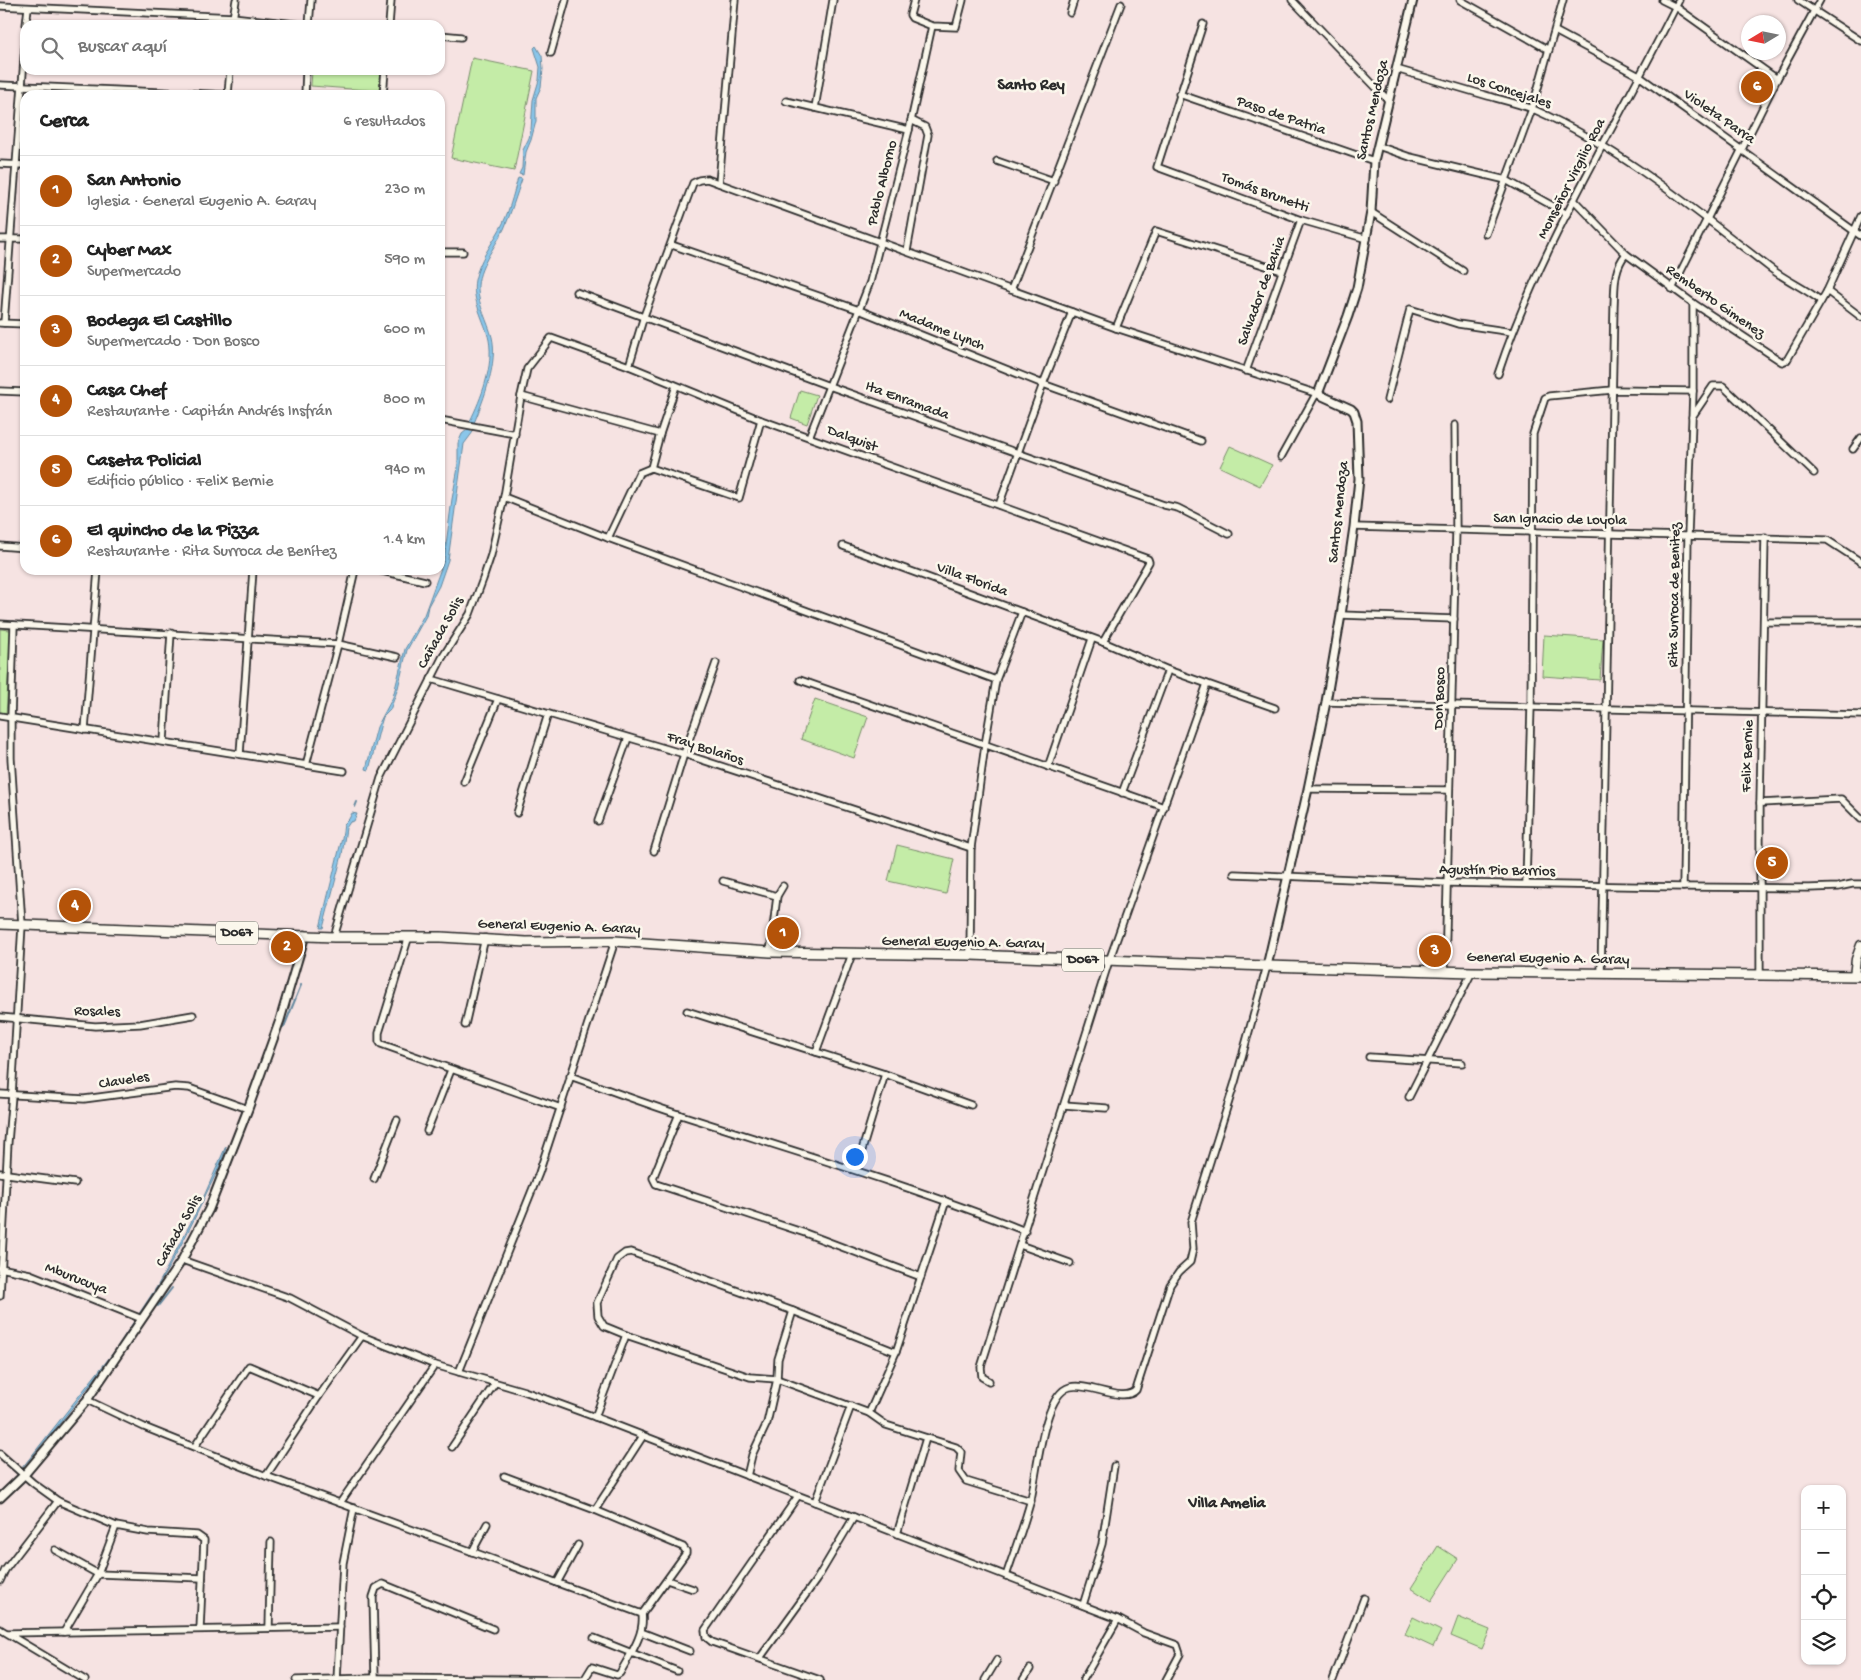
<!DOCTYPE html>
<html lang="es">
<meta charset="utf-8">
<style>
:root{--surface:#fff;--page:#f2f2f2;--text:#222;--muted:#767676;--line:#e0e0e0;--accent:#b45309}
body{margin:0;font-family:"Gochi Hand",sans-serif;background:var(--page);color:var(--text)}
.controls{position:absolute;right:15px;bottom:15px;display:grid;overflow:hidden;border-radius:10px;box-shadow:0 1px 4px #0004}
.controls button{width:45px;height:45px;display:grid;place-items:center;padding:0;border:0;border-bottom:1px solid var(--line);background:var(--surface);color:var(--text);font:25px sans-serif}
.compass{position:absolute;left:1741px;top:15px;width:45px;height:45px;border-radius:50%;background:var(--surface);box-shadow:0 1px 4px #0004;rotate:260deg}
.you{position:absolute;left:854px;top:1156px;width:18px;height:18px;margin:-12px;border:4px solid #fff;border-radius:50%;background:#1a73e8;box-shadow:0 0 0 8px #1a73e833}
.badge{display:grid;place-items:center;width:32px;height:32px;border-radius:50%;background:var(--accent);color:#fff;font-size:16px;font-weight:700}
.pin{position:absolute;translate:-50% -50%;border:2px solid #fff;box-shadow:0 1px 5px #0006}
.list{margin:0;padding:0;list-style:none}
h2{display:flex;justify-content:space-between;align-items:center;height:65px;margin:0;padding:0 20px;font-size:21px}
h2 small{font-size:16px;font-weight:400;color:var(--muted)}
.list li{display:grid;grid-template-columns:32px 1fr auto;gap:15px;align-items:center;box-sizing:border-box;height:70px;padding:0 20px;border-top:1px solid var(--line)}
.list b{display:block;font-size:19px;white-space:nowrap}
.list p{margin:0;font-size:16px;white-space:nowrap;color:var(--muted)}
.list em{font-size:16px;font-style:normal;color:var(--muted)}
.icon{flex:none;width:28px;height:28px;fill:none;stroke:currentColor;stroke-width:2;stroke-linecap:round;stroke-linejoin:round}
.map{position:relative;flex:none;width:1861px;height:1680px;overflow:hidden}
.search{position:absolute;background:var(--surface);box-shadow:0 1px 4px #0004;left:20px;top:20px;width:425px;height:55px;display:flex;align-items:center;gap:12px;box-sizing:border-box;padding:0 18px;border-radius:15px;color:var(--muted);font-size:19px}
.panel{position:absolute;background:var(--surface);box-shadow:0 1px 4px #0004;left:20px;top:90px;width:425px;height:485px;border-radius:15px}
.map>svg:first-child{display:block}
.green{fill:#c4eca7;stroke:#788c69}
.water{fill:#8ac6ea;stroke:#64889e}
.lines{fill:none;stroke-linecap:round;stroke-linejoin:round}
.stream{stroke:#64889e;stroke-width:2}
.minor-casing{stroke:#2b2b2b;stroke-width:9}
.tertiary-casing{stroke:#2b2b2b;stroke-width:11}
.secondary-casing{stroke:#2b2b2b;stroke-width:11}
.primary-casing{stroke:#2b2b2b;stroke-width:12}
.minor{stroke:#fbf7ec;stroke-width:5.5}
.tertiary{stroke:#fbf7ec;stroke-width:7}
.secondary{stroke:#fbf7ec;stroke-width:8}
.primary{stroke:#fbf7ec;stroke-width:9}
.labels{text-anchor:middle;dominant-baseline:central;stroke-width:5;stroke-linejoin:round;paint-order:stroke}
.shield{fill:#fbf7ec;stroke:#696865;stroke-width:1}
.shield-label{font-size:14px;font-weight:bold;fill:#2b2b2b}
.street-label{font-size:15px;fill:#2b2b2b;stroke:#fbf7ec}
.neighbourhood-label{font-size:16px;font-weight:bold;fill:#2b2b2b;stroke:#fbf7ec}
</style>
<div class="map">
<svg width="1861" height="1680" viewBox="0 0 1861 1680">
<rect width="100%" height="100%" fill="#f6e3e2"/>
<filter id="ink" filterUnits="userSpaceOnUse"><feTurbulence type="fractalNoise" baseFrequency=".02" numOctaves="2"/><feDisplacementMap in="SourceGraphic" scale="10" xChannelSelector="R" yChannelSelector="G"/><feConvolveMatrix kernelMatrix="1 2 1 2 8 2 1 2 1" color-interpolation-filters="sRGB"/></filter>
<g filter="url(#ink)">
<!-- green -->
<g class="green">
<path d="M 472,58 L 534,71 L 514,171 L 451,158 Z"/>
<path d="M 312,70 L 381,70 L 379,91 L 311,86 Z"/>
<path d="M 800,390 L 817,395 L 807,424 L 791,418 Z"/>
<path d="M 1230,446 L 1272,465 L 1260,486 L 1220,467 Z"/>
<path d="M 0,629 L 11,630 L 6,716 L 0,716 Z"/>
<path d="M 1544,635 L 1603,639 L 1600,680 L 1542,676 Z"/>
<path d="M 815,699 L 868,717 L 854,758 L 801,739 Z"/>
<path d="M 897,845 L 954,859 L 946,894 L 888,881 Z"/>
<path d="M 1438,1546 L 1458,1559 L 1431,1601 L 1411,1588 Z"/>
<path d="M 1413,1617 L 1441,1631 L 1433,1647 L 1405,1634 Z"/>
<path d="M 1458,1617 L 1490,1630 L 1482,1649 L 1451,1636 Z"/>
</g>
<!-- water -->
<g class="water">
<path d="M 536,46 L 542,56 L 543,69 L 541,87 L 536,98 L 536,121 L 531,140 L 526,152 L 523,175 L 519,174 L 522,168 L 523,150 L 529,138 L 531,130 L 533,100 L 539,80 L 540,67 L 534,48 Z"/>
<path d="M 518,178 L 522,179 C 516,196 511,213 504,229 C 495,247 477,269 478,289 C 478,305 488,322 492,337 C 498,362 484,399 474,423 L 470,421 C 481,399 494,366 489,340 C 485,321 471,300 475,280 C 479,261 491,245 500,229 C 509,213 513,195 518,178 Z"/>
<path d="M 467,430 L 473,432 L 464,444 L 448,560 L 439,586 L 428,606 L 426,616 L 407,650 L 398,688 L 390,710 L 383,717 L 380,727 L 369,770 L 366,769 L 377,727 L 393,697 L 405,649 L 424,615 L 444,560 L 452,499 L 458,468 L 458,443 L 462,434 Z"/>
<path d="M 352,813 L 357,814 L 354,821 L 350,822 L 346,828 L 342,855 L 323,928 L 320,928 L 342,838 L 344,824 L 349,819 Z"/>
<path d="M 226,1146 C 225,1157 212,1182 206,1194 C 161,1295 94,1385 22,1468 L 113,1353 L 158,1285 L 201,1203 Z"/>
</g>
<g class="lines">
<!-- stream -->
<g class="stream">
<path d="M 355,807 L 357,802"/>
<path d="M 284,1027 L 301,985"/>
<path d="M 158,1306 L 172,1288"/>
</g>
<defs>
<g id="minor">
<path d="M 914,0 L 910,15 L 912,18 L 932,26 L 956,27 L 963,0"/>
<path d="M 1292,0 L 1388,100"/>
<path d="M 1460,0 L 1549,50"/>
<path d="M 1662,0 L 1676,7 L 1777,79"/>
<path d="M 1798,0 L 1861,41"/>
<path d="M 0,6 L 233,17 L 304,25"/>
<path d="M 1070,13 L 1074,0"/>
<path d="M 1203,24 L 1157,167 L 1301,220 L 1367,239"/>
<path d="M 26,25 L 28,8"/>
<path d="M 232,25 L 236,0"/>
<path d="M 309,25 L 311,0"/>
<path d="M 389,25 L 391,0"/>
<path d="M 1555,31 L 1639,76 L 1861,236"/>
<path d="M 440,35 L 461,37"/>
<path d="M 551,53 L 566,0"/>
<path d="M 1396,69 C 1427,78 1457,87 1488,96 C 1503,100 1520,104 1535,110 C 1621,148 1696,211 1770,268 C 1787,281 1805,288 1821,301"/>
<path d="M 0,85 L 228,95"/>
<path d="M 1179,94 L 1374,161"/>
<path d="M 228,95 L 230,70"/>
<path d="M 305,95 L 306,70"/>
<path d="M 383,95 L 385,70"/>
<path d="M 786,101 L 909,130"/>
<path d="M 815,108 L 833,0"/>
<path d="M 1378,146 L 1410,157 L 1506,180 L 1567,214"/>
<path d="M 997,161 L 1054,181"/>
<path d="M 0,164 L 25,165"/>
<path d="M 719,183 L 735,0"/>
<path d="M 1574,200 L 1626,254 L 1693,303 L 1782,362 L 1787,360 L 1827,291 L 1861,216"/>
<path d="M 1371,212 L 1463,271"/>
<path d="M 1486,234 L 1532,109 L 1563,0"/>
<path d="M 0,239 L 25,239"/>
<path d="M 672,245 L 859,310 L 1043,384 L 1201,441"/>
<path d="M 907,251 L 928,135 L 925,127 L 911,120"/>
<path d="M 440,252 L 463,252"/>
<path d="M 1672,289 L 1777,79 L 1820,0"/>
<path d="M 1011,290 L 1121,4"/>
<path d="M 1827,291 L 1861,317"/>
<path d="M 576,292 L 829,386 L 1164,505 L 1178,508 L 1229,534"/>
<path d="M 0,323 L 25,324"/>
<path d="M 4,323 L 25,46"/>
<path d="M 1116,328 L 1156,231 L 1282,271"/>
<path d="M 629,366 L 644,316 L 693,183 L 699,180 L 707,179 L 1116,328 L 1318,394"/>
<path d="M 1246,371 L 1301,220"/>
<path d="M 1498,374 C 1541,244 1618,123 1679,0"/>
<path d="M 0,391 L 25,392"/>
<path d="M 521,396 L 660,434"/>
<path d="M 1387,400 L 1410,309 L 1458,324 L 1512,332"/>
<path d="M 1692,417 L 1713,386 L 1723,386 L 1814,473"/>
<path d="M 440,420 L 515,434"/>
<path d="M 809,437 L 870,282 L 909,130 L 932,26"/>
<path d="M 1853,449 L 1861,438"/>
<path d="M 1281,457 L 1316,394"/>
<path d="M 651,468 L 660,434 L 676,386"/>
<path d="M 504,497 L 608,538 L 996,680"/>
<path d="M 999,505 L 1043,384 L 1072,312"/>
<path d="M 1354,527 L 1827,540 L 1861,562"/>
<path d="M 608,538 L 639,473 L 651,468 L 739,498 L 761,420"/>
<path d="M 0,546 L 25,548"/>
<path d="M 843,546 L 1103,642 L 1168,670 L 1275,708"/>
<path d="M 378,570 L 425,581"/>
<path d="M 1341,615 L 1454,619"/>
<path d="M 1765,622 L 1861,622"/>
<path d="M 0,624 L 338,644 L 397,657"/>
<path d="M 431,679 L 684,754 L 971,848"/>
<path d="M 800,680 L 1164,807"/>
<path d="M 1326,702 L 1861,715"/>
<path d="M 0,716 L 344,771"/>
<path d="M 85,730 L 98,570"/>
<path d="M 164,741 L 171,633"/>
<path d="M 240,754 L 253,570"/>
<path d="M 306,765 L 338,644 L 355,570"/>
<path d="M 1048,767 L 1092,639"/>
<path d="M 464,782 L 498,699"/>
<path d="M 1308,789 L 1449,790"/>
<path d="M 1122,793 L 1168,670"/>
<path d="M 1760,803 L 1841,799 L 1861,819"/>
<path d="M 517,813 L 548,714"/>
<path d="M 598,821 L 628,738"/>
<path d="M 654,851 L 684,754 L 716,663"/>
<path d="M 1234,874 L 1447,883 L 1683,887 L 1809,888 L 1838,887 L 1852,884 L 1861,884"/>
<path d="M 723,881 L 777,896"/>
<path d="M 1526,883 L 1531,706 L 1533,434 L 1545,398 L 1549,396 L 1612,390 L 1693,391"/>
<path d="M 1683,887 L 1688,536 L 1693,391 L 1693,303"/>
<path d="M 409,936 L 379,1033 L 379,1041 L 381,1044 L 561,1108"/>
<path d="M 334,937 L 381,778 L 442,658 L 470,614 L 483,579 L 491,555 L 504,497 L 521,396 L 527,369 L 551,338 L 629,366 L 761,420 L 1148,559 L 1149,562 L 1103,642"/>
<path d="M 770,952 L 777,896 L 783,886"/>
<path d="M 970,955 L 971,848 L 985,745 L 996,680 L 1022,612"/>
<path d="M 1445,971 L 1456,530 L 1455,425"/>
<path d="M 1601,974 L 1614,306 C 1615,288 1613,269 1626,254"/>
<path d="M 1760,976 L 1760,803 L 1765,537"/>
<path d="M 687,1011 L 885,1074 L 971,1105"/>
<path d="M 0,1017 L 95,1026 L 140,1024 L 193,1015"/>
<path d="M 465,1025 L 485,938"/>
<path d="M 816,1052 L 852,954"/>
<path d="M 1369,1057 L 1462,1063"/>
<path d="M 570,1076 C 607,1089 643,1103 681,1115 C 796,1152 912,1186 1025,1231"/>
<path d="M 0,1094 L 84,1099 L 175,1087 L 189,1088 L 248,1109"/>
<path d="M 1409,1097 L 1472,972"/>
<path d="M 1064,1105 L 1106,1108"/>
<path d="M 679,1114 L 653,1178 L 656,1184 L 805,1233 L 921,1277"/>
<path d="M 427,1131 L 451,1070"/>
<path d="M 856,1170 L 885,1074"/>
<path d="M 0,1173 L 75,1183"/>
<path d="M 374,1179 L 397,1120"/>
<path d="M 1020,1245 L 1070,1263"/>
<path d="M 182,1260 L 290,1298 L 362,1336 L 435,1365 L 524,1391 L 595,1417 L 1118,1619 L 1083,1680"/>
<path d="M 0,1268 L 30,1274 L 142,1319"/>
<path d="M 0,1296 L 8,1142 L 12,1095 L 22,925 L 11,758 L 11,718 L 14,625"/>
<path d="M 896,1352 L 793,1311 L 631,1252 L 625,1253 L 617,1259 L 597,1303 L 598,1316 L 604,1326 L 626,1335 L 750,1377 L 777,1379 L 869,1413 L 886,1425 L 956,1447 L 961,1452 L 959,1471 L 966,1481 L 1031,1501"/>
<path d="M 459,1372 L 539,1173 L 615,941"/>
<path d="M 989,1381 L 982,1377 L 981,1367 L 1109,961 L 1207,684"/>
<path d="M 87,1400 L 144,1427 L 266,1476 L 642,1614"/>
<path d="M 869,1413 L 896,1352 L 946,1201"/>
<path d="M 595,1417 L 626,1335"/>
<path d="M 195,1446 L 249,1366 L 319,1396"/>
<path d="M 452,1447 L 495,1383"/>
<path d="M 0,1454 L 33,1483 L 58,1501 L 116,1526 L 148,1532 L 197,1535 L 204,1540 L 200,1629"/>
<path d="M 266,1476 L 319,1396 L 362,1336"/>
<path d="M 504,1476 L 595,1510 L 683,1547 L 686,1551 L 686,1553 L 642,1614 C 645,1635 629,1656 620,1673 L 617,1675 L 592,1667 L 584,1680"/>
<path d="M 747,1476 L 752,1455 L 767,1423 L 777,1379 L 778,1359 L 793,1311"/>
<path d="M 798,1496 L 705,1630 L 706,1637 L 712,1642 L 820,1680"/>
<path d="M 815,1502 L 851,1406"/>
<path d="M 340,1503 L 435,1365"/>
<path d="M 595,1510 L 643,1436"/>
<path d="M 897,1534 L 926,1438"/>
<path d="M 55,1550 L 98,1574 L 202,1578"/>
<path d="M 472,1552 L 487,1524"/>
<path d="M 1006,1576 C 1014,1552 1023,1528 1030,1503 C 1037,1478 1042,1394 1070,1387 C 1088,1382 1124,1404 1136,1390 L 1170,1285 L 1179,1272 L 1190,1262 L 1193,1249 L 1191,1222 L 1235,1082 L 1267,966"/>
<path d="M 667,1580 L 693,1589"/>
<path d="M 0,1581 L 5,1570 L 58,1501"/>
<path d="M 557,1583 L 578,1545"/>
<path d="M 1083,1605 L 1102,1544 L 1114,1466"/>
<path d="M 1118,1619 L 1144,1633 L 1177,1645 L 1180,1654 L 1166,1680"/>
<path d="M 269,1628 L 271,1542"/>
<path d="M 0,1629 L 85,1680"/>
<path d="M 64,1632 L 98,1574 L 116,1526"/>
<path d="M 641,1632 L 690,1651"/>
<path d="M 8,1633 L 340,1627"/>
<path d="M 594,1638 L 677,1671"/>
<path d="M 760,1658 L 817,1579 L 854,1517"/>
<path d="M 375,1678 L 373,1597 L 376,1588 L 383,1584 L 493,1629"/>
<path d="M 296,1680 L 375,1678 L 584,1680"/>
<path d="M 337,1680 L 343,1563 L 354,1508"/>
<path d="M 985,1680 L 997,1660"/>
<path d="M 1023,1680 L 1030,1669"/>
<path d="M 1333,1680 L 1364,1598"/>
</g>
<g id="tertiary">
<path d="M 1267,966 L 1308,789 L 1326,702 L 1341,615 L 1354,527 L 1359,479 L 1357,421 L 1354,412 L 1351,409 L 1318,394 L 1348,316 L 1357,288 L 1371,212 L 1374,161 L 1413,0"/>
<path d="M 0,1498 L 24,1475 L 87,1400 L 182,1260 L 209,1209 L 248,1109 L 280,1020 L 305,935"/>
</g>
<path id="secondary" d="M 1854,976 L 1856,959 L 1861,945"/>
<path id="primary" d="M 0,924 L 334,937 L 441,937 L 526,942 L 615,941 L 770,952 L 970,955 L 1267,966 L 1472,972 L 1861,976"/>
</defs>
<!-- minor casing -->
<use href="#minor" class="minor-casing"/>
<!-- tertiary casing -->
<use href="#tertiary" class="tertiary-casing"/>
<!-- secondary casing -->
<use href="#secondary" class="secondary-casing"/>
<!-- primary casing -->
<use href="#primary" class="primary-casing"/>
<!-- minor -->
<use href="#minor" class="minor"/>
<!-- tertiary -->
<use href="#tertiary" class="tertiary"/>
<!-- secondary -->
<use href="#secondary" class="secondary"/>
<!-- primary -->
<use href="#primary" class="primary"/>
</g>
</g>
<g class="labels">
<!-- shield labels -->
<g class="shield">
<rect x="216" y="921.5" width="42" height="23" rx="4"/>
<rect x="1062" y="948.5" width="42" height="23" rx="4"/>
</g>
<g class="shield-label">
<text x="237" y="933">D067</text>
<text x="1083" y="960">D067</text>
</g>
<!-- street labels -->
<g class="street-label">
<text transform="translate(1509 91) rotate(18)">Los Concejales</text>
<text transform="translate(1373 110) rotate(-77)">Santos Mendoza</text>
<text transform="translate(1281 116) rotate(19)">Paso de Patria</text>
<text transform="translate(1719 117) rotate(35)">Violeta Parra</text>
<text transform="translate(1572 179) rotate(-63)">Monseñor Virgilio Roa</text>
<text transform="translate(883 183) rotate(-76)">Pablo Alborno</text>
<text transform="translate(1265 193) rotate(20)">Tomás Brunetti</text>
<text transform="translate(1262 291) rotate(-70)">Salvador de Bahia</text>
<text transform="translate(1715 302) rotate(35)">Remberto Gimenez</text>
<text transform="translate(942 330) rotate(22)">Madame Lynch</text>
<text transform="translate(907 401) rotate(20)">Ita Enramada</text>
<text transform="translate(852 439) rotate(20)">Dalquist</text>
<text transform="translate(1339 512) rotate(-84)">Santos Mendoza</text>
<text transform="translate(1560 520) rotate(1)">San Ignacio de Loyola</text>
<text transform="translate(972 580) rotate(20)">Villa Florida</text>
<text transform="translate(1675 595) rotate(-89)">Rita Surroca de Benitez</text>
<text transform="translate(441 633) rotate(-61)">Cañada Solis</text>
<text transform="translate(1440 698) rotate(-88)">Don Bosco</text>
<text transform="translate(705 749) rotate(18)">Fray Bolaños</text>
<text transform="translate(1748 756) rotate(-88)">Felix Bernie</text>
<text transform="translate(1497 871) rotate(1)">Agustín Pio Barrios</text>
<text transform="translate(559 927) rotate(2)">General Eugenio A. Garay</text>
<text transform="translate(963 943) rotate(1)">General Eugenio A. Garay</text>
<text transform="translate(1548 959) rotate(1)">General Eugenio A. Garay</text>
<text transform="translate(97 1012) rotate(1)">Rosales</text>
<text transform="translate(124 1081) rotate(-9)">Claveles</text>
<text transform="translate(179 1231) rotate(-61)">Cañada Solis</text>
<text transform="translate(76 1279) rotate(21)">Mburucuya</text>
</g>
<!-- neighbourhood labels -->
<g class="neighbourhood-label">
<text x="1031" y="86">Santo Rey</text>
<text x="1227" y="1504">Villa Amelia</text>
</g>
</g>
</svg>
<div class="controls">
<button>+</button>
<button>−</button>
<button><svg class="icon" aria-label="locate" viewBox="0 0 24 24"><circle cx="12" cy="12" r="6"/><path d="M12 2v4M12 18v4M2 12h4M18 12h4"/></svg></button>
<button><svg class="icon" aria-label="layers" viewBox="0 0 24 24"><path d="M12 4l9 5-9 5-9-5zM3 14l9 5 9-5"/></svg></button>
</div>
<svg class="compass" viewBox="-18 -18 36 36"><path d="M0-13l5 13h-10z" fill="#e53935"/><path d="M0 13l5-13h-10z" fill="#767676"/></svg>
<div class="you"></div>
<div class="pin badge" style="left:783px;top:933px">1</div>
<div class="pin badge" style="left:287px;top:947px">2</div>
<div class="pin badge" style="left:1435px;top:951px">3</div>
<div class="pin badge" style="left:75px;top:906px">4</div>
<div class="pin badge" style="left:1772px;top:863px">5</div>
<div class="pin badge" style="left:1757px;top:87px">6</div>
<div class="search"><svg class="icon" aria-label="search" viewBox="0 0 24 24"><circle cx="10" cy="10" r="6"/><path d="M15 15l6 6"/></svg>Buscar aquí</div>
<section class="panel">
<h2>Cerca<small>6 resultados</small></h2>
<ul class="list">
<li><span class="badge">1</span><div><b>San Antonio</b><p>Iglesia · General Eugenio A. Garay</p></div><em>230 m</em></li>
<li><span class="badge">2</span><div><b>Cyber Max</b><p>Supermercado</p></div><em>590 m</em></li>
<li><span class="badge">3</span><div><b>Bodega El Castillo</b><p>Supermercado · Don Bosco</p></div><em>600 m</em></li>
<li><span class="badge">4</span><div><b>Casa Chef</b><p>Restaurante · Capitán Andrés Insfrán</p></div><em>800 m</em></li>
<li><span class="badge">5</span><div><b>Caseta Policial</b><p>Edificio público · Felix Bernie</p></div><em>940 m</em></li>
<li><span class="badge">6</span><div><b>El quincho de la Pizza</b><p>Restaurante · Rita Surroca de Benítez</p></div><em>1.4 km</em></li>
</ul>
</section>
</div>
